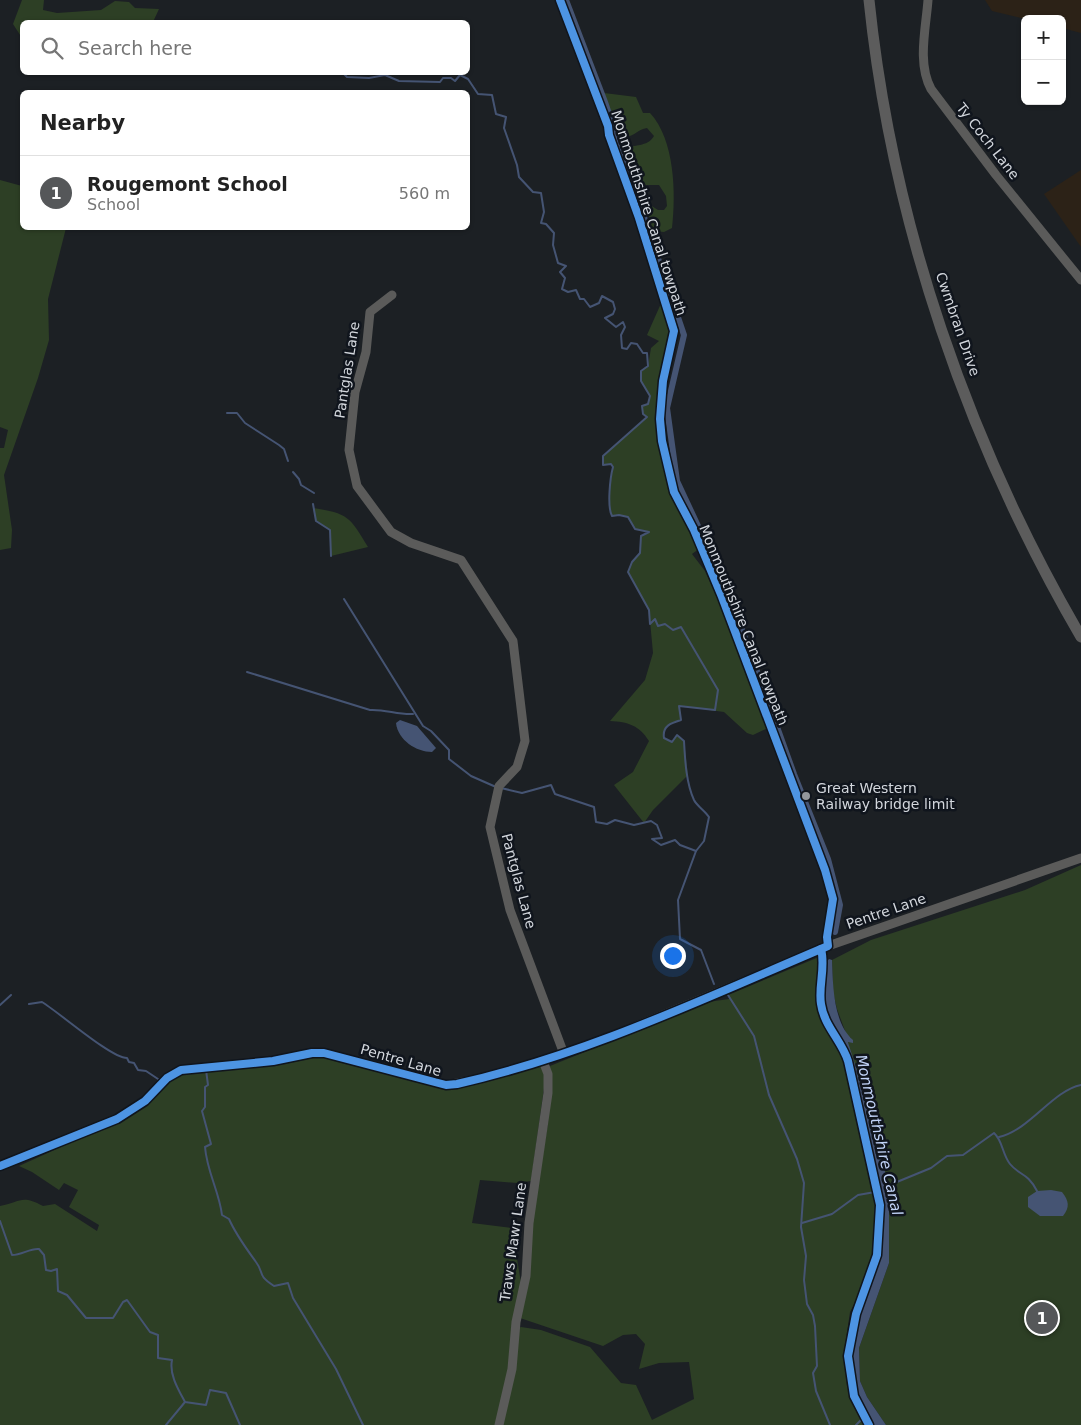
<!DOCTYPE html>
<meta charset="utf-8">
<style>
:root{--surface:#fff;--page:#f6f6f6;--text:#222;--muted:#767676;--line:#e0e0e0;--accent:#555759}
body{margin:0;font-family:"DejaVu Sans",sans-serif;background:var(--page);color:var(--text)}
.controls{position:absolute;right:15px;top:15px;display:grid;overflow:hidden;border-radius:8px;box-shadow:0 1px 4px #0004}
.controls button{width:45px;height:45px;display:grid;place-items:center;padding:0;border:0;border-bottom:1px solid var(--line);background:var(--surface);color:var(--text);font:25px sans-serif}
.you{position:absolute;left:672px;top:955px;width:18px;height:18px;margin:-12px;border:4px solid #fff;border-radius:50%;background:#1a73e8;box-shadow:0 0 0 8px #1a73e833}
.badge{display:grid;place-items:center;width:32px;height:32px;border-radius:50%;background:var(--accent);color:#fff;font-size:16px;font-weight:700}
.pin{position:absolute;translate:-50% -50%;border:2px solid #fff;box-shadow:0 1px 5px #0006}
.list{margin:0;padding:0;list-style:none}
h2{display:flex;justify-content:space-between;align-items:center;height:65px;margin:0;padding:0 20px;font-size:21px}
h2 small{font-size:16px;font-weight:400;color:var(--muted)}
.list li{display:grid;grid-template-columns:32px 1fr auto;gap:15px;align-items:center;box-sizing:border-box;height:75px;padding:0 20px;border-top:1px solid var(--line)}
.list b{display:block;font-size:19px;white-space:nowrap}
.list p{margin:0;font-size:16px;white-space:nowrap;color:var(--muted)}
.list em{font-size:16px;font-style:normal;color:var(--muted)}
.icon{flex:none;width:28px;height:28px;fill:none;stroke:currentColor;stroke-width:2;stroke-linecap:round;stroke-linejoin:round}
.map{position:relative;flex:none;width:1081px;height:1425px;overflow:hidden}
.search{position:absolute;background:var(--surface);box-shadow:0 1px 4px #0004;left:20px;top:20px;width:450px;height:55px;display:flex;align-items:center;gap:12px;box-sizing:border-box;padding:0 18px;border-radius:8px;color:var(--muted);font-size:19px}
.panel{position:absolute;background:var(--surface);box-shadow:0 1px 4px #0004;left:20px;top:90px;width:450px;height:140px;border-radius:8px}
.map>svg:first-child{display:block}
.industrial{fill:#2c2217}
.green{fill:#2d3f25}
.water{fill:#455473}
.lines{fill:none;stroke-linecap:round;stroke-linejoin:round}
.stream{stroke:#455473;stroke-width:2}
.canal{stroke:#455473;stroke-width:6}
.minor{stroke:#5b5b5a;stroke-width:9}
.major{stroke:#5c5c5c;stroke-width:11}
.cycleway-casing{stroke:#10151d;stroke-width:11}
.cycleway{stroke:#4d94e3;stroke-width:8}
.poi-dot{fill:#93979c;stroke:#10151d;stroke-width:2}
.labels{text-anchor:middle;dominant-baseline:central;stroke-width:5;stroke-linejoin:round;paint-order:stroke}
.street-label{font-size:14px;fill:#d3d7dd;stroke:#10151d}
.poi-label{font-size:14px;fill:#d3d7dd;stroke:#10151d;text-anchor:start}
.water-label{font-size:15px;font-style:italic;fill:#c1d3f7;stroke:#10151d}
</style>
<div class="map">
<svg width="1081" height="1425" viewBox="0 0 1081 1425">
<rect width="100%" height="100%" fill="#1c2024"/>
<!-- industrial -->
<g class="industrial">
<path d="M 985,0 L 1081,0 L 1081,33 L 1062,28 L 1062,19 L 1025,19 L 992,11 Z"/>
<path d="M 1081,170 L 1081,247 L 1044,194 Z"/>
</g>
<!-- green -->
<g class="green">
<path d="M 22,0 L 44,0 L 43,10 L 57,13 L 101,10 L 115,1 L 129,2 L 135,8 L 159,9 L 153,22 L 22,22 L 22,38 L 13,24 Z"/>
<path d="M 604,93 L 636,97 L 643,113 L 650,113 C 675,140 676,194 672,228 L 664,232 L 653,231 L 646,205 L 647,203 L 658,210 L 664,210 L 667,206 L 666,196 L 659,185 L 638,185 L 624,150 C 634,143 647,148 654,136 L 647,128 C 638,129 635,136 626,137 L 614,123 Z"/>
<path d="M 0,180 L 22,186 L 22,228 L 66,228 L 48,299 L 49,340 L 38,378 L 4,475 L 12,530 L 11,548 L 0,550 L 0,448 L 4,448 L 8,430 L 0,427 Z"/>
<path d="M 663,299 C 666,312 673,327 671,340 C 670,357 662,372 660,389 C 653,450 670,496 700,548 L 692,554 L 705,571 L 728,622 L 768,728 L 753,735 L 747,733 L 724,712 L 680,706 L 681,720 C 671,723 662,726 664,738 L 672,742 L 677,735 L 684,741 L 688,775 L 653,810 L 644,823 L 614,785 L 633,772 L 649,741 C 639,725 628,722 610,721 L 645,680 L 653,653 L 649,610 L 628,572 L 632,562 L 640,553 L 641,536 L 648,532 L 635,529 L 627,517 L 619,515 L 612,516 C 607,507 610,478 613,467 L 611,464 L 603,465 L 603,456 L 647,417 L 643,414 L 642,406 L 648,404 L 650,396 L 641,381 L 641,371 L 648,366 L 651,348 L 659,341 L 647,335 Z"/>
<path d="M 313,508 C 348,513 350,517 368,547 L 331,556 L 330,530 L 316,521 Z"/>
<path d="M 1081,865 L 1081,1425 L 886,1425 L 867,1397 L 860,1381 L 859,1348 L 889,1263 L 889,1196 L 880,1141 L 848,1049 L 848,1041 L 851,1038 L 847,1036 L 837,1009 L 833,992 L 832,960 L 871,940 L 1025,890 Z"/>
<path d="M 819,957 L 816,993 L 822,1021 L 844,1056 L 876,1202 L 874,1255 L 868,1278 L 850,1312 L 844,1353 L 847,1386 L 862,1419 L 874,1425 L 503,1425 L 519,1328 L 521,1327 L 541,1330 L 590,1347 L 621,1383 L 636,1385 L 652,1420 L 694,1399 L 689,1362 L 659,1363 L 639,1369 L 645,1344 L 636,1334 L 623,1335 L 603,1346 L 520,1318 L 534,1208 L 548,1123 L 550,1066 L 708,1002 L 729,999 L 728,995 Z"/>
<path d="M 324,1057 L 443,1087 L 456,1088 L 541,1066 L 545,1075 L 544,1088 L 531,1181 L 517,1183 L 480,1180 L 472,1223 L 512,1228 L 521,1283 L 509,1370 L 496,1425 L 0,1425 L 0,1206 C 21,1202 21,1194 43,1206 L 55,1204 L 97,1231 L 99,1225 L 69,1207 L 78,1190 L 64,1183 L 59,1190 L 32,1172 L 19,1166 L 136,1113 L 167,1082 L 195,1070 Z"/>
</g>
<!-- water -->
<g class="water">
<path d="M 400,720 L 417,726 L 436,748 L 432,752 C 416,752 398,740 396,723 Z"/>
<path d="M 829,959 L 832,960 C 833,984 833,1023 853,1040 L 853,1043 L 848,1042 L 848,1049 C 830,1031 810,980 829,959 Z"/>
<path d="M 853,1068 L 860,1079 L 880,1141 L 889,1196 L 889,1263 L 859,1348 L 860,1381 L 867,1397 L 886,1425 L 873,1425 L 852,1380 L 851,1355 L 855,1326 L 878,1263 L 884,1226 L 879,1191 L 862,1121 Z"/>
<path d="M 1051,1190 L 1062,1192 C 1069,1201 1070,1207 1063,1216 L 1040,1216 L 1028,1207 L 1028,1197 L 1037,1191 Z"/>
</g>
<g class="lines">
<!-- stream -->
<g class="stream">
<path d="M 41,21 L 44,22"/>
<path d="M 332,72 L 343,73 L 347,77 L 369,78 L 385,75 L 399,81 L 440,82 L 443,78 L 451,78 L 455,81 L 460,75 L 468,79 L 478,94 L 492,95 L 496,114 L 506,117 L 504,128 L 517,165 L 519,177 L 533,192 L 541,193 L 544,212 L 541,223 L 546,224 L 554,233 L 553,245 L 558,263 L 566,266 L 560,272 L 565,278 L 562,289 L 568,292 L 576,290 L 580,299 L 584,299 L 590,307 L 599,303 L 602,296 L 613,302 L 615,309 L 613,314 L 605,318 L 616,327 L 623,322 L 625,327 L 621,335 L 622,348 L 627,349 L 631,343 L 637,344 L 643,353 L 647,353 L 648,366 L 641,371 L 641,381 L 650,396 L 648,404 L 642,406 L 643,414 L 647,417 L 603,456 L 603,465 L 611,464 L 613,467 C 610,478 607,507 612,516 L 619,515 L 628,517 L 635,529 L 649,532 L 641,536 L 640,553 L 632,562 L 628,572 L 649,610 L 650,624 L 655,619 L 658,626 L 665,624 L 673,630 L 681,627 L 718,690 L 715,710 L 679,706 L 681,720 C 671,723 662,726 664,738 L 672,742 L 677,735 L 684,741 C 685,759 686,783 694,800 C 697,806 705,811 709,817 L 704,841 L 696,851"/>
<path d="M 227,413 L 237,413 L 245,423 L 279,445 L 284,449 L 288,461"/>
<path d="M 293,472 L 299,479 L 301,485 L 314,493"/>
<path d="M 313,504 L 316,521 L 330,530 L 331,556"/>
<path d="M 344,599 L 423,726 L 431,731 L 449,750 L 449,759 L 471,776 L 496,787"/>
<path d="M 247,672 L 370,710 C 385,709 398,715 413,714"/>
<path d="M 501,788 L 522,793 L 551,785 L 555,794 L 594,807 L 596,822 L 607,824 L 615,820 L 634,825 L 651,821 L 657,825 L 662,838 L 652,839 L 661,845 L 675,840 L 680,845 L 696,851 L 678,900 L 680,939 L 701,950 L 714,984"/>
<path d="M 728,995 L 754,1036 L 769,1095 L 797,1159 L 804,1183 L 801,1227 L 806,1256 L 804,1280 L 807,1304 L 813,1315 L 815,1326 L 817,1366 L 813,1373 L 816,1391 L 830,1425"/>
<path d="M 29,1004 L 42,1002 C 60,1013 111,1058 127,1058 L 129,1062 L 134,1063 L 138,1070 L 146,1071 L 158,1079"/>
<path d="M 0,1005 L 11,995"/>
<path d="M 206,1070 L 208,1085 L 205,1087 L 205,1107 L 202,1111 L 211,1144 L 205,1147 C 207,1172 219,1191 222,1215 L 229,1219 C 236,1235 246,1248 256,1262 C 265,1274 256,1274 274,1286 L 288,1283 L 293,1298 L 336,1369 L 363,1425"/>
<path d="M 999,1137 C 1030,1130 1052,1091 1081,1085"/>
<path d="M 889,1196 L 893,1196 L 892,1184 L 931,1168 L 947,1156 L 963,1155 L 994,1133 C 1003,1141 1002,1154 1010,1164 C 1020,1176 1027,1172 1037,1191"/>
<path d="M 0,1221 L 12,1255 C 22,1255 30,1248 39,1249 L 44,1255 L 46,1270 L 51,1271 L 57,1269 L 58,1291 L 67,1295 L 86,1318 L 113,1318 L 123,1302 L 127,1300 L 150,1332 L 158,1335 L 158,1358 L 172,1360 C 169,1374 178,1389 185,1402 L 206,1405 L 210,1390 L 226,1393 L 240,1425"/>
<path d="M 802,1223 L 832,1214 L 858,1195 L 875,1192"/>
<path d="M 166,1425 L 185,1402"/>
<path d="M 856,1425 L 862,1419"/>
</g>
<!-- canal -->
<g class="canal">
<path d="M 566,0 L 605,102 L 684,335 L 667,408 L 677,481 L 727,588 L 794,774 L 828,859 L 840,905 L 835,932"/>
<path d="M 845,1043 L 855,1074"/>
</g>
<!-- minor -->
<g class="minor">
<path d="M 928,0 C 926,28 917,63 931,89 L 996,175 L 1081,280"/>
<path d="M 392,295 L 370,312 L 366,352 L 355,392 L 349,450 L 357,486 L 391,532 L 411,543 L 461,560 L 513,641 L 525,741 L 517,767 L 499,786 L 490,827 L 510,910 L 564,1054"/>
<path d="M 0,1166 L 117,1119 L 145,1101 L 167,1078 L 181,1070 L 273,1061 L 312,1053 L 324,1053 L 446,1085 L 474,1080 L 543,1061 L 608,1038 L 828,946 L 1081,858"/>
<path d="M 499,1425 L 512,1369 L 516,1322 L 526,1276 L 529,1223 L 548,1093 L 548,1074 L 543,1061"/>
</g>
<!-- major -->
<path class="major" d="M 869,0 C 892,223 968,443 1081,637"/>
<defs>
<g id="cycleway">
<path d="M 821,949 C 826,967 818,986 821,1004 C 824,1026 842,1041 848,1061 L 880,1205 L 877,1255 L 856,1314 L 848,1356 L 854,1396 L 869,1425"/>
<path d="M 0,1166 L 117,1119 L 145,1101 L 167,1078 L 181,1070 L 273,1061 L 312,1053 L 324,1053 L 446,1085 L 457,1084 C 586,1055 707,997 828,946 L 827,937 L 833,899 L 825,870 L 722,597 L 694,530 L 674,492 L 662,441 L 660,419 L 663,381 L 674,331 L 639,218 L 609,135 L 608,126 L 560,0"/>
</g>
</defs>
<!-- cycleway casing -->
<use href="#cycleway" class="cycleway-casing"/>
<!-- cycleway -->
<use href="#cycleway" class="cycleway"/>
</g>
<!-- markers -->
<circle class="poi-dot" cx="806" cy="796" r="5"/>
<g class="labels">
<!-- street labels -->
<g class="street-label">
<text transform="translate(988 141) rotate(52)">Ty Coch Lane</text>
<text transform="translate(649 213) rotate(72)">Monmouthshire Canal towpath</text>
<text transform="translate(958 324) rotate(71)">Cwmbran Drive</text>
<text transform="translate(347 370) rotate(-81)">Pantglas Lane</text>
<text transform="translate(744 625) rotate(68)">Monmouthshire Canal towpath</text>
<text transform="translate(519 881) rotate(75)">Pantglas Lane</text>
<text transform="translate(886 911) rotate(-19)">Pentre Lane</text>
<text transform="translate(401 1060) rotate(16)">Pentre Lane</text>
<text transform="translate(513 1242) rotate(-82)">Traws Mawr Lane</text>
</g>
<!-- poi labels -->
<g class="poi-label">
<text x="816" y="788">Great Western<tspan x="816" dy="16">Railway bridge limit</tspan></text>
</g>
<!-- water labels -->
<g class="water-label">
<text transform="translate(879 1135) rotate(77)">Monmouthshire Canal</text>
</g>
</g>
</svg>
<div class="controls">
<button>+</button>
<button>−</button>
</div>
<div class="you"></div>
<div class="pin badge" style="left:1042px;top:1318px">1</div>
<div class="search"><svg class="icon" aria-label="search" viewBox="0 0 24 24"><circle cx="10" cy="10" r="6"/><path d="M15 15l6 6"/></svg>Search here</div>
<section class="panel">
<h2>Nearby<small></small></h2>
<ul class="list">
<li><span class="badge">1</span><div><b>Rougemont School</b><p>School</p></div><em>560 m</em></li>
</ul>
</section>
</div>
